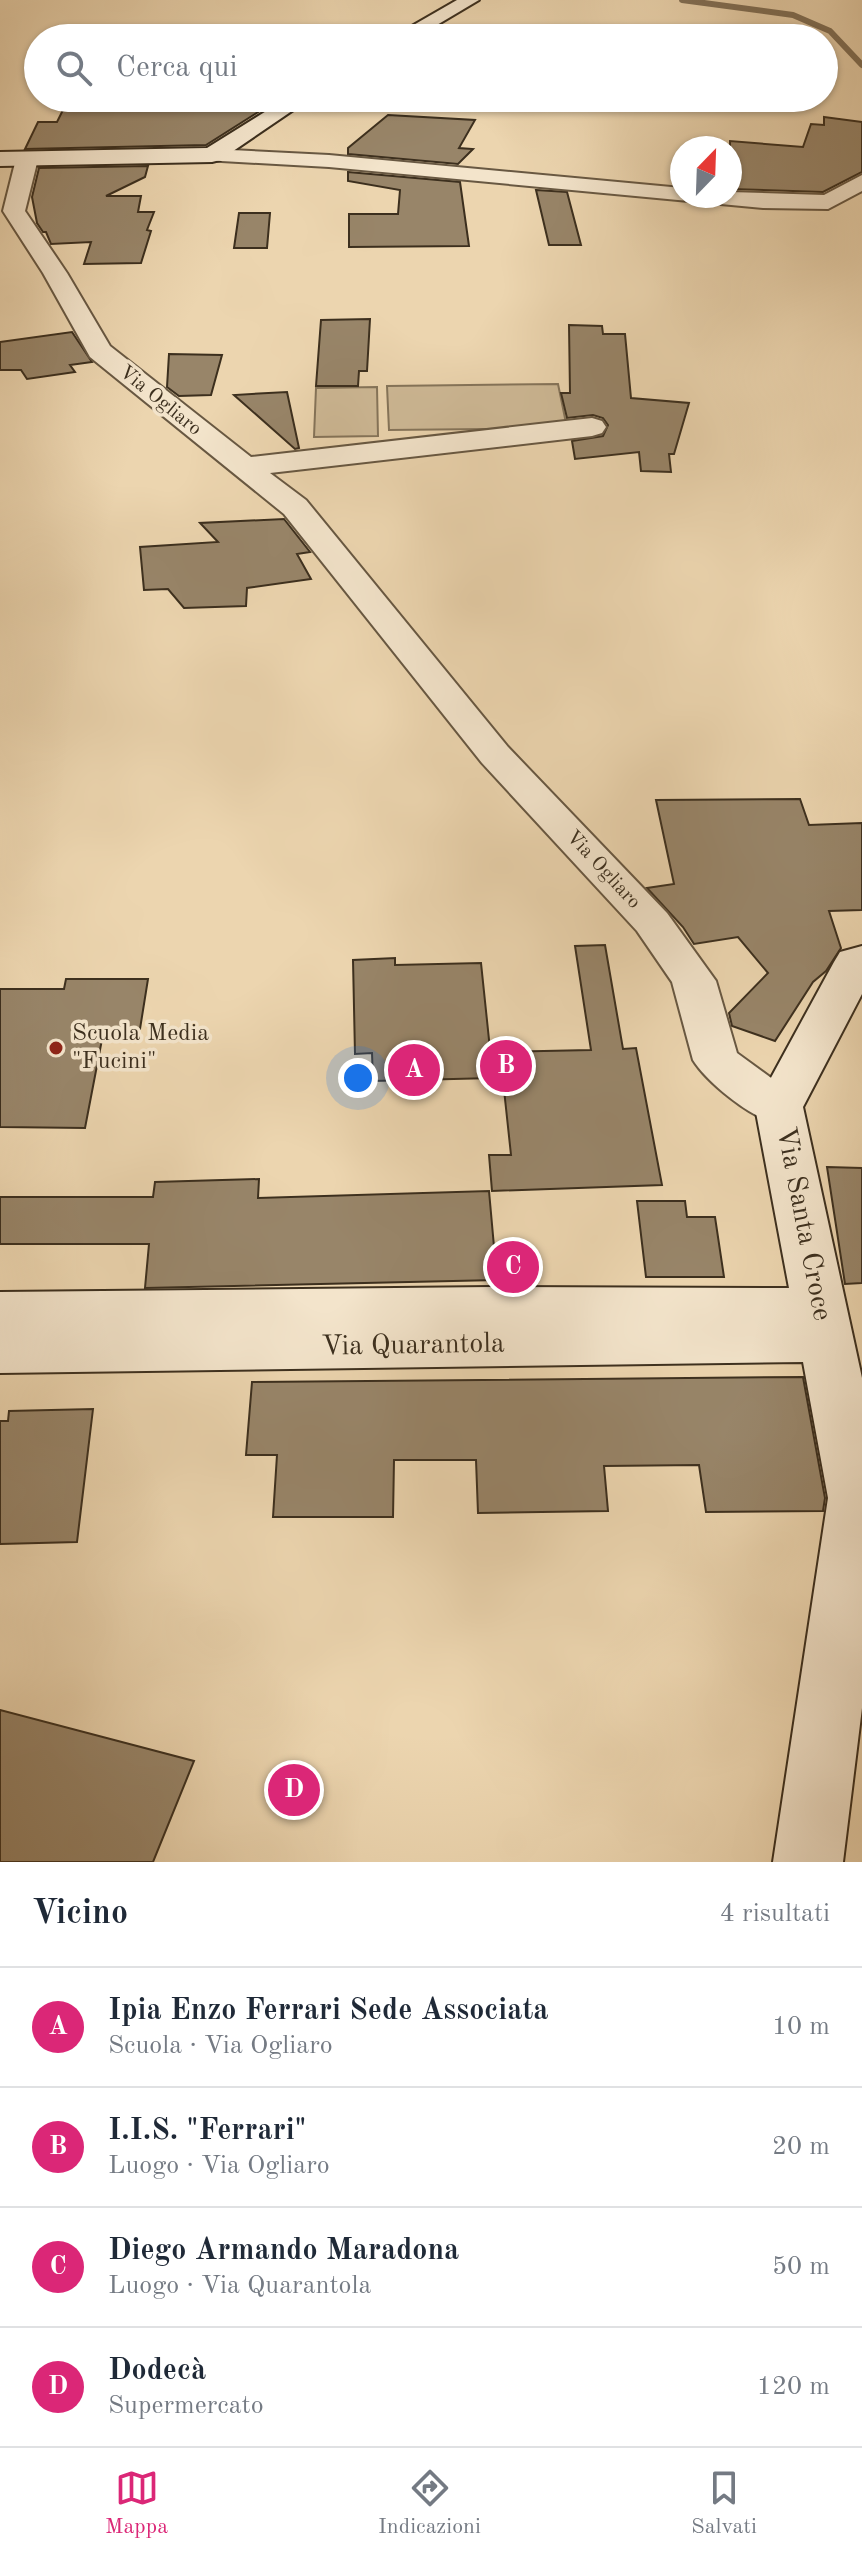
<!DOCTYPE html>
<html lang="it">
<meta charset="utf-8">
<style>
:root{--surface:#fff;--page:#f2f2f3;--text:#1f2937;--muted:#747a83;--line:#e0e1e3;--accent:#db2777}
body{margin:0;font-family:"Old Standard TT",serif;background:var(--page);color:var(--text)}
.compass{position:absolute;left:670px;top:136px;width:72px;height:72px;border-radius:50%;background:var(--surface);box-shadow:0 2px 6px #0004;rotate:23deg}
.you{position:absolute;left:358px;top:1078px;width:28px;height:28px;margin:-20px;border:6px solid #fff;border-radius:50%;background:#1a73e8;box-shadow:0 0 0 12px #1a73e833}
.badge{display:grid;place-items:center;width:52px;height:52px;border-radius:50%;background:var(--accent);color:#fff;font-size:26px;font-weight:700}
.pin{position:absolute;translate:-50% -50%;border:4px solid #fff;box-shadow:0 2px 8px #0006}
.list{margin:0;padding:0;list-style:none}
h2{display:flex;justify-content:space-between;align-items:center;height:104px;margin:0;padding:0 32px;font-size:34px}
h2 small{font-size:26px;font-weight:400;color:var(--muted)}
.list li{display:grid;grid-template-columns:52px 1fr auto;gap:24px;align-items:center;box-sizing:border-box;height:120px;padding:0 32px;border-top:2px solid var(--line)}
.list b{display:block;font-size:30px;white-space:nowrap}
.list p{margin:0;font-size:26px;white-space:nowrap;color:var(--muted)}
.list em{font-size:26px;font-style:normal;color:var(--muted)}
.icon{flex:none;width:44px;height:44px;fill:none;stroke:currentColor;stroke-width:2;stroke-linecap:round;stroke-linejoin:round}
.map{position:relative;flex:none;width:862px;height:1862px;overflow:hidden}
.search{position:absolute;background:var(--surface);box-shadow:0 2px 6px #0004;left:24px;right:24px;top:24px;height:88px;display:flex;align-items:center;gap:20px;box-sizing:border-box;padding:0 28px;border-radius:44px;color:var(--muted);font-size:30px}
.sheet{height:584px;background:var(--surface)}
nav{display:flex;justify-content:space-around;align-items:center;box-sizing:border-box;height:112px;border-top:2px solid var(--line);background:var(--surface);font-size:22px;color:var(--muted)}
nav a{display:grid;justify-items:center;gap:4px}
nav .on{color:var(--accent)}
.map>svg:first-child{display:block}
.green{fill:#ceb996;stroke:#85745a;stroke-width:2}
.lines{fill:none;stroke-linecap:round;stroke-linejoin:round}
.stream{stroke:#827158;stroke-width:6}
.building{fill:#988569;stroke:#3c2f1e;stroke-width:2}
.street-casing{stroke:#685842;stroke-width:4}
.secondary-casing{stroke:#3c2f1e;stroke-width:4}
.street{fill:#f3e4cb;fill-rule:evenodd}
.secondary{fill:#f3e4cb;fill-rule:evenodd}
.poi-dot{fill:#8f2418;stroke:#f3e4cb;stroke-width:3}
.labels{text-anchor:middle;dominant-baseline:central;stroke-width:7;stroke-linejoin:round;paint-order:stroke}
.far-street-label{font-size:20px;fill:#3c2f1e;stroke:#f3e4cb}
.poi-label{font-size:24px;fill:#3c2f1e;stroke:#f3e4cb;text-anchor:start}
.near-street-label{font-size:28px;fill:#3c2f1e;stroke:#f3e4cb}
</style>
<div class="map">
<svg width="862" height="1862" viewBox="0 0 862 1862">
<rect width="100%" height="100%" fill="#ecd5af"/>
<filter id="stains"><feTurbulence type="fractalNoise" baseFrequency=".0025" numOctaves="4"/><feColorMatrix values="0 0 0 0 .2 0 0 0 0 .09 0 0 0 0 .02 0 0 0 .5 -.17"/></filter>
<radialGradient id="worn" r=".72"><stop offset=".6" stop-color="#630" stop-opacity="0"/><stop offset="1" stop-color="#630" stop-opacity=".3"/></radialGradient>
<!-- green -->
<g class="green">
<path d="M 558,384 L 567,428 L 389,430 L 387,386 Z"/>
<path d="M 377,387 L 378,436 L 314,437 L 316,388 Z"/>
</g>
<g class="lines">
<!-- stream -->
<path class="stream" d="M 682,0 L 793,15 L 830,31 L 862,65"/>
</g>
<!-- building -->
<g class="building">
<path d="M 69,98 L 172,98 L 170,103 L 274,102 L 206,145 L 25,149 L 38,122 L 57,122 Z"/>
<path d="M 388,115 L 475,120 L 459,148 L 473,149 L 458,164 L 348,154 L 348,148 Z"/>
<path d="M 824,117 L 862,122 L 862,172 L 823,192 L 730,189 L 730,141 L 803,147 L 811,124 L 824,125 Z"/>
<path d="M 148,166 L 145,177 L 106,196 L 141,196 L 138,212 L 154,212 L 147,230 L 151,231 L 141,263 L 84,264 L 91,242 L 51,244 L 46,232 L 43,232 L 37,223 L 32,197 L 39,168 Z"/>
<path d="M 348,172 L 460,182 L 469,246 L 349,247 L 349,214 L 398,214 L 400,190 L 348,181 Z"/>
<path d="M 536,190 L 567,192 L 581,245 L 549,245 Z"/>
<path d="M 239,213 L 270,213 L 267,248 L 234,248 Z"/>
<path d="M 370,319 L 367,371 L 359,371 L 358,386 L 316,386 L 321,320 Z"/>
<path d="M 569,325 L 602,326 L 603,334 L 625,334 L 631,398 L 689,403 L 674,454 L 669,454 L 671,472 L 641,471 L 639,452 L 575,459 L 572,441 L 603,436 L 608,425 L 603,418 L 593,415 L 567,418 L 561,393 L 570,393 Z"/>
<path d="M 72,332 L 92,362 L 70,365 L 75,372 L 27,379 L 21,370 L 0,370 L 0,342 Z"/>
<path d="M 169,354 L 222,355 L 211,395 L 179,396 L 167,387 Z"/>
<path d="M 287,392 L 299,448 L 295,449 L 234,395 Z"/>
<path d="M 284,519 L 310,552 L 297,554 L 311,579 L 247,588 L 246,606 L 184,608 L 168,589 L 144,590 L 140,547 L 218,542 L 200,523 Z"/>
<path d="M 800,799 L 809,825 L 862,823 L 862,910 L 829,911 L 841,948 L 826,971 L 813,982 L 775,1041 L 732,1026 L 729,1013 L 768,973 L 738,937 L 694,944 L 683,927 L 647,888 L 674,884 L 656,800 Z"/>
<path d="M 605,945 L 623,1049 L 636,1048 L 662,1185 L 492,1191 L 489,1155 L 511,1155 L 500,1052 L 591,1050 L 575,946 Z"/>
<path d="M 395,958 L 395,965 L 481,963 L 493,1078 L 373,1081 L 372,1053 L 355,1054 L 353,960 Z"/>
<path d="M 66,979 L 148,979 L 140,1029 L 104,1029 L 85,1128 L 0,1127 L 0,989 L 64,989 Z"/>
<path d="M 827,1167 L 862,1168 L 862,1283 L 845,1284 Z"/>
<path d="M 259,1179 L 258,1198 L 489,1191 L 497,1280 L 145,1288 L 149,1244 L 0,1244 L 0,1197 L 153,1197 L 155,1182 Z"/>
<path d="M 637,1201 L 685,1201 L 687,1217 L 715,1217 L 724,1277 L 646,1277 Z"/>
<path d="M 803,1377 L 825,1498 L 823,1511 L 706,1512 L 699,1465 L 604,1466 L 608,1511 L 478,1513 L 476,1460 L 394,1460 L 393,1517 L 273,1517 L 277,1455 L 246,1455 L 252,1382 Z"/>
<path d="M 93,1409 L 77,1542 L 0,1544 L 0,1421 L 8,1421 L 9,1411 Z"/>
<path d="M 0,1710 L 194,1761 L 153,1862 L 0,1862 Z"/>
</g>
<g class="lines">
<defs>
<g id="street">
<path d="M 212,149 L 329,155 L 682,188 L 682,196 L 730,196 L 730,192 L 824,195 L 862,175 L 862,191 L 828,209 L 763,208 L 329,167 L 204,160 L 201,155 L 204,150 Z"/>
<path d="M 27,153 L 38,159 L 25,211 L 67,273 L 110,346 L 251,457 L 592,418 L 602,421 L 606,427 L 602,433 L 592,436 L 270,473 L 306,500 L 508,747 L 667,913 L 716,981 L 737,1053 L 796,1096 L 802,1107 L 796,1118 C 789,1120 783,1123 776,1122 C 751,1119 706,1081 693,1060 L 672,982 L 637,931 L 482,763 L 284,514 L 90,357 L 43,273 L 3,211 L 16,159 Z"/>
</g>
<g id="secondary">
<path d="M 457,0 L 479,0 L 415,38 L 391,38 Z"/>
<path d="M 287,98 L 311,98 L 220,160 L 212,162 L 0,166 L 0,152 L 207,148 Z"/>
<path d="M 862,946 L 862,994 L 803,1107 L 862,1378 L 862,1708 L 843,1862 L 773,1862 L 828,1498 L 803,1362 L 0,1373 L 0,1292 L 491,1287 L 789,1288 L 755,1107 L 834,962 L 840,952 Z"/>
</g>
</defs>
<!-- street casing -->
<use href="#street" class="street-casing"/>
<!-- secondary casing -->
<use href="#secondary" class="secondary-casing"/>
<!-- street -->
<use href="#street" class="street"/>
<!-- secondary -->
<use href="#secondary" class="secondary"/>
</g>
<!-- markers -->
<circle class="poi-dot" cx="56" cy="1048" r="8"/>
<g class="labels">
<!-- far-street labels -->
<g class="far-street-label">
<text transform="translate(160 401) rotate(39)">Via Ogliaro</text>
<text transform="translate(603 870) rotate(47)">Via Ogliaro</text>
</g>
<!-- poi labels -->
<g class="poi-label">
<text x="72" y="1034">Scuola Media<tspan x="72" dy="28">"Fucini"</tspan></text>
</g>
<!-- near-street labels -->
<g class="near-street-label">
<text transform="translate(803 1224) rotate(79)">Via Santa Croce</text>
<text transform="translate(413 1346) rotate(-1)">Via Quarantola</text>
</g>
</g>
<rect width="100%" height="100%" filter="url(#stains)"/>
<rect width="100%" height="100%" fill="url(#worn)"/>
</svg>
<svg class="compass" viewBox="-18 -18 36 36"><path d="M0-13l5 13h-10z" fill="#e53935"/><path d="M0 13l5-13h-10z" fill="#747a83"/></svg>
<div class="you"></div>
<div class="pin badge" style="left:414px;top:1070px">A</div>
<div class="pin badge" style="left:506px;top:1066px">B</div>
<div class="pin badge" style="left:513px;top:1267px">C</div>
<div class="pin badge" style="left:294px;top:1790px">D</div>
<div class="search"><svg class="icon" aria-label="search" viewBox="0 0 24 24"><circle cx="10" cy="10" r="6"/><path d="M15 15l6 6"/></svg>Cerca qui</div>
</div>
<section class="sheet">
<h2>Vicino<small>4 risultati</small></h2>
<ul class="list">
<li><span class="badge">A</span><div><b>Ipia Enzo Ferrari Sede Associata</b><p>Scuola · Via Ogliaro</p></div><em>10 m</em></li>
<li><span class="badge">B</span><div><b>I.I.S. &quot;Ferrari&quot;</b><p>Luogo · Via Ogliaro</p></div><em>20 m</em></li>
<li><span class="badge">C</span><div><b>Diego Armando Maradona</b><p>Luogo · Via Quarantola</p></div><em>50 m</em></li>
<li><span class="badge">D</span><div><b>Dodecà</b><p>Supermercato</p></div><em>120 m</em></li>
</ul>
</section>
<nav>
<a class="on"><svg class="icon" aria-label="map" viewBox="0 0 24 24"><path d="M3 6l6-2 6 2 6-2v14l-6 2-6-2-6 2zM9 4v14M15 6v14"/></svg>Mappa</a>
<a><svg class="icon" aria-label="directions" viewBox="0 0 24 24"><path d="M12 3l9 9-9 9-9-9zM9 14v-3h6M13 9l2 2-2 2"/></svg>Indicazioni</a>
<a><svg class="icon" aria-label="saved" viewBox="0 0 24 24"><path d="M7 4h10v16l-5-4-5 4z"/></svg>Salvati</a>
</nav>
